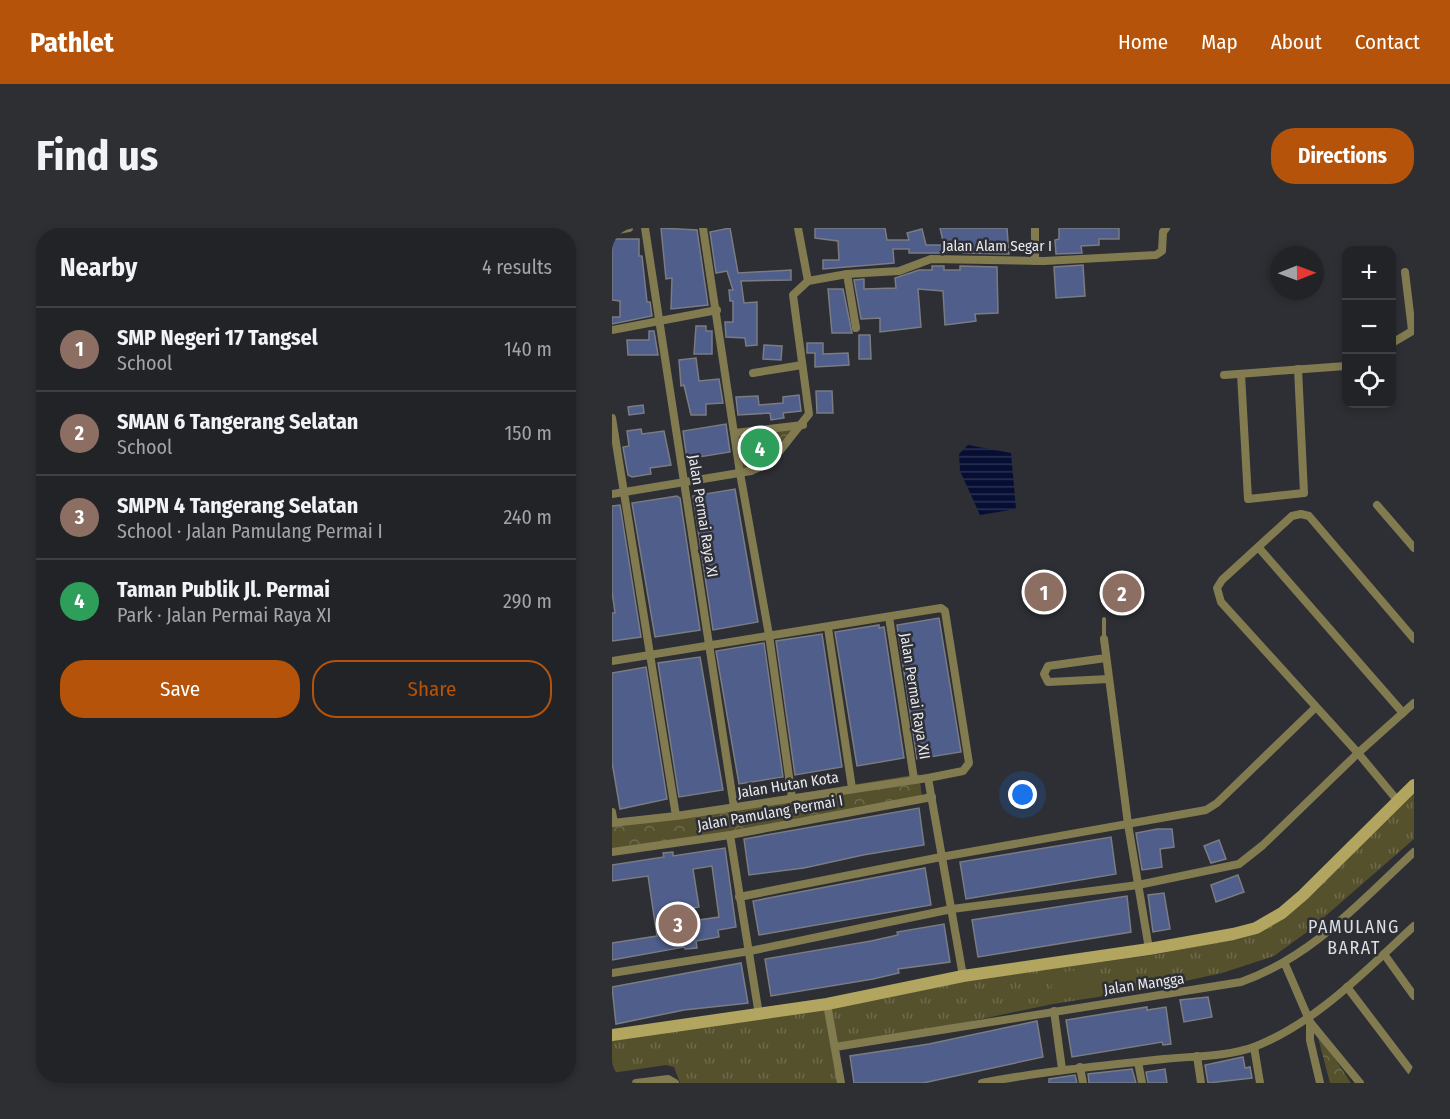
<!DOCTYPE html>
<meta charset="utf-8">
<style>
:root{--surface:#222327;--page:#2e2f33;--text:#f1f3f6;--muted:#a2a4a7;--line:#3f4044;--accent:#b45309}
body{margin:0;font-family:"Fira Sans Condensed",sans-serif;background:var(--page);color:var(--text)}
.controls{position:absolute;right:18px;top:18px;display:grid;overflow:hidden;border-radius:12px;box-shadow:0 3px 9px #0003}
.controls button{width:54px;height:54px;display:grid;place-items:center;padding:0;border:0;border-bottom:2px solid var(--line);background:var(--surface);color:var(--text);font:30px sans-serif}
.compass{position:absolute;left:658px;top:18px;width:54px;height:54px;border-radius:50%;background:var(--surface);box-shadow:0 3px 9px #0003;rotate:89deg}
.you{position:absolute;left:411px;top:567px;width:21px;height:21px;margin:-15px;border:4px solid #fff;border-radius:50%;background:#1a73e8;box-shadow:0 0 0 9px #1a73e833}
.badge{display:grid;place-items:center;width:39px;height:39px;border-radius:50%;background:var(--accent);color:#fff;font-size:20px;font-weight:700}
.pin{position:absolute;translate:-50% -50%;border:3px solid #fff;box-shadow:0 2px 6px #0006}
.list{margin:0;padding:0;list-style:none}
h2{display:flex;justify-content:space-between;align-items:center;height:78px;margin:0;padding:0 24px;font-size:26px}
h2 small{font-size:20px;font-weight:400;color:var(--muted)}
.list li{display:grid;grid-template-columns:39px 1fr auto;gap:18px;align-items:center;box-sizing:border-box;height:84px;padding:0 24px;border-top:2px solid var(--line)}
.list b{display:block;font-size:22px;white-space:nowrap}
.list p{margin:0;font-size:20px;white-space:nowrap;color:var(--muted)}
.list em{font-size:20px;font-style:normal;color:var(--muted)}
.actions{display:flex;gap:12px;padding:18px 24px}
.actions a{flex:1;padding:14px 0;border:2px solid var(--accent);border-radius:24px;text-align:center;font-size:21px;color:var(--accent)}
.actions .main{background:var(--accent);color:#fff}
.icon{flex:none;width:33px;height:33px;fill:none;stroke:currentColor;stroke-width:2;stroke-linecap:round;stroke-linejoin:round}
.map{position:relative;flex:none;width:802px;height:855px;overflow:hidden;border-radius:24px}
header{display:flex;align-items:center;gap:36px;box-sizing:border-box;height:84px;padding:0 30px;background:var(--accent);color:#fff}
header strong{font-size:28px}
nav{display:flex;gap:33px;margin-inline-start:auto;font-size:21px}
.intro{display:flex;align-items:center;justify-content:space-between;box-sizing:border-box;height:144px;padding:0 36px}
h1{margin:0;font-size:42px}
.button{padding:15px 27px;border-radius:24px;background:var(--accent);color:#fff;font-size:21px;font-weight:700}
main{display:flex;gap:36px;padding:0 36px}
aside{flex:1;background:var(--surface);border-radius:24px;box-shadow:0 3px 9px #0003}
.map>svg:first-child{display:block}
.grass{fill:url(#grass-tufts)}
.park{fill:url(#park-crowns)}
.pitch{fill:#56512d}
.water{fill:url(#water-rules)}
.building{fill:#4f5e8b;stroke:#7a7c82;stroke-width:1.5;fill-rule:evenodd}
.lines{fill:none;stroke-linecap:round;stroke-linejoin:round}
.lane{stroke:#827b50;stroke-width:4}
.street{stroke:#827b50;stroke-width:8}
.secondary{stroke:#b1a55f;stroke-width:12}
.labels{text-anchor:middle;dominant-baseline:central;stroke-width:5;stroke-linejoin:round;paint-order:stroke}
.street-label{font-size:15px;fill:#e8e9ed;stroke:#2d2f34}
.quarter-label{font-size:18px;letter-spacing:1.5px;fill:#dbdee4;stroke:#2d2f34}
</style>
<header>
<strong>Pathlet</strong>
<nav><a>Home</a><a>Map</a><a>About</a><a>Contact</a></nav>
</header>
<div class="intro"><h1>Find us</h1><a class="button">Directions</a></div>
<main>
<aside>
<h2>Nearby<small>4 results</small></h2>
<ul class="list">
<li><span class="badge" style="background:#8d6e63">1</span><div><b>SMP Negeri 17 Tangsel</b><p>School</p></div><em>140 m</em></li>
<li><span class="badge" style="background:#8d6e63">2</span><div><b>SMAN 6 Tangerang Selatan</b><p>School</p></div><em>150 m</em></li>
<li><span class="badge" style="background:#8d6e63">3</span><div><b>SMPN 4 Tangerang Selatan</b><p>School · Jalan Pamulang Permai I</p></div><em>240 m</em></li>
<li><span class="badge" style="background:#2e9e5b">4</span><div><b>Taman Publik Jl. Permai</b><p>Park · Jalan Permai Raya XI</p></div><em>290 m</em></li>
</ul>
<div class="actions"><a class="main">Save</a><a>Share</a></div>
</aside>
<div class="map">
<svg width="802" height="855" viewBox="0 0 802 855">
<defs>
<pattern id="grass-tufts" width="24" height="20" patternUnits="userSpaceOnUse" patternTransform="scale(1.5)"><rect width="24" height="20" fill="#56512d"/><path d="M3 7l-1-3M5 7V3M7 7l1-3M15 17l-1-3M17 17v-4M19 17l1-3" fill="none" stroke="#6e6a4c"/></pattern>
<pattern id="park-crowns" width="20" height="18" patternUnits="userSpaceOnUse" patternTransform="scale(1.5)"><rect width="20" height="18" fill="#56512d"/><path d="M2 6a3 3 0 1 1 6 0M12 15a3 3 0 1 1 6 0" fill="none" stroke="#6e6a4c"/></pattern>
<pattern id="water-rules" width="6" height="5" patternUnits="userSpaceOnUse" patternTransform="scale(1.5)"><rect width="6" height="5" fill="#070e34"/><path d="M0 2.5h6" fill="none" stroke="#2b3152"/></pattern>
</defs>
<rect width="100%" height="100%" fill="#2d2f34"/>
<!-- grass -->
<path class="grass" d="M 802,558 L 802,611 L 695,704 L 662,728 L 610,745 L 537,761 L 441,776 L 222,822 L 227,855 L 68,855 L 62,839 L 54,837 L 0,845 L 0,812 L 349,753 L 541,727 L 611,713 L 658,694 Z"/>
<!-- park -->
<g class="park">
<path d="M 191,197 L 159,234 L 128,245 L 123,205 Z"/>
<path d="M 307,546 L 310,569 L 118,605 L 0,623 L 0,596 Z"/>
<path d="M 704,802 L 739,855 L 718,855 Z"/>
</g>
<!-- pitch -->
<path class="pitch" d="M 479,740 L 482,765 L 441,770 L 438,746 Z"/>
<!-- water -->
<path class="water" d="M 356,217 L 399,225 L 404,281 L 368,287 L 348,243 L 347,226 Z"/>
<!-- building -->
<g class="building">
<path d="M 49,0 L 85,2 L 96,77 L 59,81 L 60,50 L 54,51 Z"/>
<path d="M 118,0 L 126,45 L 179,42 L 179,52 L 129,53 L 132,75 L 145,74 L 145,117 L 134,118 L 133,110 L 114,109 L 113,94 L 121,94 L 121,73 L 118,73 L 117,62 L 121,62 L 115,43 L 104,45 L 98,4 Z"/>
<path d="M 203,0 L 273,0 L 275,12 L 297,12 L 295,5 L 310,1 L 314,17 L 332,17 L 328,0 L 395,0 L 397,26 L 351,25 L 350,21 L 332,25 L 297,25 L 297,21 L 281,21 L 282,35 L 211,41 L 211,32 L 227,32 L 226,13 L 203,10 Z"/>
<path d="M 447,0 L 507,0 L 507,11 L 487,11 L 487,17 L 469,18 L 470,25 L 444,26 L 443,12 L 447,11 Z"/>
<path d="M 0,11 L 27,11 L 27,28 L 30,28 L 35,74 L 38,74 L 40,88 L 0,96 L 0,89 L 8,89 L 8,73 L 0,72 Z"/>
<path d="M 471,37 L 473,68 L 444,70 L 442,39 Z"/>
<path d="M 320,38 L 332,38 L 332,42 L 348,42 L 348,38 L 385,39 L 386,85 L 363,86 L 364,93 L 333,97 L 331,63 L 306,61 L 309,99 L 268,104 L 268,90 L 249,91 L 242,52 L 252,51 L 252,61 L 284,60 L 283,50 L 307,42 L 320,42 Z"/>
<path d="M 216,61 L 231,61 L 240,105 L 220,105 Z"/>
<path d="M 84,98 L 94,98 L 94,103 L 100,103 L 100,126 L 82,126 Z"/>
<path d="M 37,103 L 42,103 L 46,127 L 16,127 L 15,112 L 37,112 Z"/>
<path d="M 247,107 L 258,107 L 259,131 L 247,131 Z"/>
<path d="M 195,115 L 211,115 L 211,126 L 236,125 L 237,137 L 203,139 L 203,125 L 195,125 Z"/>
<path d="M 152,117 L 170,118 L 169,132 L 151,131 Z"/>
<path d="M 84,130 L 87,153 L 107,151 L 111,175 L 94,176 L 94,187 L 79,187 L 72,157 L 69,158 L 67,132 Z"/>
<path d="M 204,163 L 220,163 L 221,185 L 205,185 Z"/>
<path d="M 187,167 L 189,183 L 171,185 L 172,190 L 159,192 L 158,185 L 126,187 L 124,169 L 146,168 L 147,177 L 171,175 L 171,169 Z"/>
<path d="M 31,177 L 32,185 L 17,187 L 16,179 Z"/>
<path d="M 114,196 L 118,224 L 75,231 L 71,203 Z"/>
<path d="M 29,201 L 30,206 L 52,203 L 59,237 L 38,240 L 39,246 L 20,249 L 16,247 L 11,219 L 17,218 L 15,203 Z"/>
<path d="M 123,261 L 146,394 L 101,402 L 81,268 Z"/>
<path d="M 65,268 L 68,270 L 88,402 L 43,409 L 20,275 Z"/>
<path d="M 8,277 L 29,409 L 0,413 L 0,385 L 3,385 L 0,363 L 0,278 Z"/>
<path d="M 327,390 L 349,524 L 305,531 L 285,397 Z"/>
<path d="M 267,397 L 267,400 L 272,399 L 292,530 L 245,538 L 223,404 Z"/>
<path d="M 210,406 L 230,539 L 183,547 L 164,413 Z"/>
<path d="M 152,415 L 171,549 L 127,556 L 104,423 Z"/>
<path d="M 88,429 L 111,562 L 67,569 L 46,435 Z"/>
<path d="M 34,439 L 55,571 L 8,581 L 0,534 L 0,445 Z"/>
<path d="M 307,580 L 312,617 L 251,627 L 192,640 L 137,647 L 132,611 Z"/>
<path d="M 545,601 L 560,601 L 562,619 L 548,621 L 550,639 L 530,642 L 524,605 Z"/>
<path d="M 499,609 L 504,646 L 354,671 L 348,634 Z"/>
<path d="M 607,612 L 614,631 L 599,635 L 592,618 Z"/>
<path d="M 113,620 L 124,699 L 106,702 L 107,709 L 84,713 L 85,720 L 73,721 L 72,719 L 0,732 L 0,715 L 45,708 L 36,648 L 0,653 L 0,637 L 52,629 L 51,625 L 61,624 L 61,628 ZM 100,638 L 107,689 L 87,692 L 88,703 L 66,706 L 64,689 L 70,688 L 69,682 L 87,679 L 81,641 Z"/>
<path d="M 313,640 L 319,677 L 147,707 L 141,673 Z"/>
<path d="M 626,647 L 632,664 L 604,674 L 599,657 Z"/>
<path d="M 552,665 L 558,701 L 541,704 L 536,667 Z"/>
<path d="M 515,668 L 519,704 L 366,729 L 360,692 Z"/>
<path d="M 332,696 L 338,734 L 286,741 L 287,745 L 261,751 L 159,768 L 153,731 L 259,713 L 286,707 L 285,704 Z"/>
<path d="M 129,735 L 136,775 L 72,782 L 4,796 L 0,759 Z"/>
<path d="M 596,769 L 600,789 L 572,794 L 568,772 Z"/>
<path d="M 535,779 L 535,782 L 554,779 L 559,816 L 551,817 L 550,814 L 460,829 L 454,792 Z"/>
<path d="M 425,793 L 431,829 L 311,855 L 242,855 L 238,828 L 317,816 Z"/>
<path d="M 631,829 L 633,840 L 638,839 L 640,850 L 596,855 L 593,837 Z"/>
<path d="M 520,841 L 524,855 L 477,855 L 476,846 Z"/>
<path d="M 553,841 L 555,855 L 536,855 L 534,844 Z"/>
<path d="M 463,847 L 465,855 L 437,855 L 437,851 Z"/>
</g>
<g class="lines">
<!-- lane -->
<path class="lane" d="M 492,411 L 492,391"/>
<!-- street -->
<g class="street">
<path d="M 33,0 L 122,579"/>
<path d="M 91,0 L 128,245 L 157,407 L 180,570"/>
<path d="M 186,0 L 196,53"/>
<path d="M 423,0 L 423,33"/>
<path d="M 0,3 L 17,0"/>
<path d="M 793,44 L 800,102"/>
<path d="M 235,46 L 244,100"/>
<path d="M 0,102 L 105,82"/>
<path d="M 780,115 L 802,102"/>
<path d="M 141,145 L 190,137"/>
<path d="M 629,146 L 636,271 L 692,265 L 686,141"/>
<path d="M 612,147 L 734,138"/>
<path d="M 0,190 L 64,588"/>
<path d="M 123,205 L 191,197"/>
<path d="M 0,266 L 139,243 L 159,234 L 197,186 L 181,67 L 196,53 L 235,46 L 287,43 L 319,31 L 432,33 L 544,27 L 550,23 L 551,4 L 554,0"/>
<path d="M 765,277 L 802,320"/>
<path d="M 647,320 L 791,485"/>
<path d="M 277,389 L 302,551"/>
<path d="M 216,400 L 240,560"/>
<path d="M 492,411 L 516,596 L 537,721"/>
<path d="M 494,430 L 436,438 L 432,446 L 436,454 L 497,451"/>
<path d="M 0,433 L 329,380 L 333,383 L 357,535 L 351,543 L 316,550 L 64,588 L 0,595"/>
<path d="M 316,550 L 351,748"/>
<path d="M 785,572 L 746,525 L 609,374 L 605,360 L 610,352 L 680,288 L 689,286 L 697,288 L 802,411"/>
<path d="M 0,584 L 2,595"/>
<path d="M 118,607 L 147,787"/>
<path d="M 0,624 L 118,607 L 320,569"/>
<path d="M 127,669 L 329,629 L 594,582 L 605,575 L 703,480"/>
<path d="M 772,726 L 802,768"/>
<path d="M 673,736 L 698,794 L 748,855"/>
<path d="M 0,745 L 138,723 L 340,681 L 526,657 L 627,636 L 651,617 L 746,525 L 802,475"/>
<path d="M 735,759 L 802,847"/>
<path d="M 215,776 L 229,855"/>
<path d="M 442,783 L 450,841"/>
<path d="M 698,794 L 698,812 L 708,855"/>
<path d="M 223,819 L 629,754 C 700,729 748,674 802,624"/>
<path d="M 642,819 L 648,855"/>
<path d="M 585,828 L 589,855"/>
<path d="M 526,834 L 530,855"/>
<path d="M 468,839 L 471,855"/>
<path d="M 24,855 L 56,851 L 63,855"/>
<path d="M 370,855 C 431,843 491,838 552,831 C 581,828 614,829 642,819 C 704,795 754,742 802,698"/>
</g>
<!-- secondary -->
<path class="secondary" d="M 0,807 L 215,776 L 351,748 L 537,721 L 621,706 L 644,700 L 670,685 L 691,667 L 802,557"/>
</g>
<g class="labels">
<!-- street labels -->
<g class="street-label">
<text x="385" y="18">Jalan Alam Segar I</text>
<text transform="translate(91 288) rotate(81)">Jalan Permai Raya XI</text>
<text transform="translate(303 468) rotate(81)">Jalan Permai Raya XII</text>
<text transform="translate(176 557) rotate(-9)">Jalan Hutan Kota</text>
<text transform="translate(158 585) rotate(-10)">Jalan Pamulang Permai I</text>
<text transform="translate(532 756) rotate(-8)">Jalan Mangga</text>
</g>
<!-- quarter labels -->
<g class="quarter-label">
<text x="742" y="699">PAMULANG<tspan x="742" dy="21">BARAT</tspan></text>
</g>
</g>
</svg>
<div class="controls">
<button>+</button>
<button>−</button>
<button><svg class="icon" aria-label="locate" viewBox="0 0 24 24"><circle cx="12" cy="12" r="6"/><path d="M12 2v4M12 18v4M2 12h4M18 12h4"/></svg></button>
</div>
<svg class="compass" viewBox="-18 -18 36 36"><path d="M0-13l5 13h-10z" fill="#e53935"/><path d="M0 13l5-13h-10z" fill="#a2a4a7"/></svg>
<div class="you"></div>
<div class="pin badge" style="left:432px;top:364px;background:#8d6e63">1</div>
<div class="pin badge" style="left:510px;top:365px;background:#8d6e63">2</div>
<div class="pin badge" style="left:66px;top:696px;background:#8d6e63">3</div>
<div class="pin badge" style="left:148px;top:220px;background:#2e9e5b">4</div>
</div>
</main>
